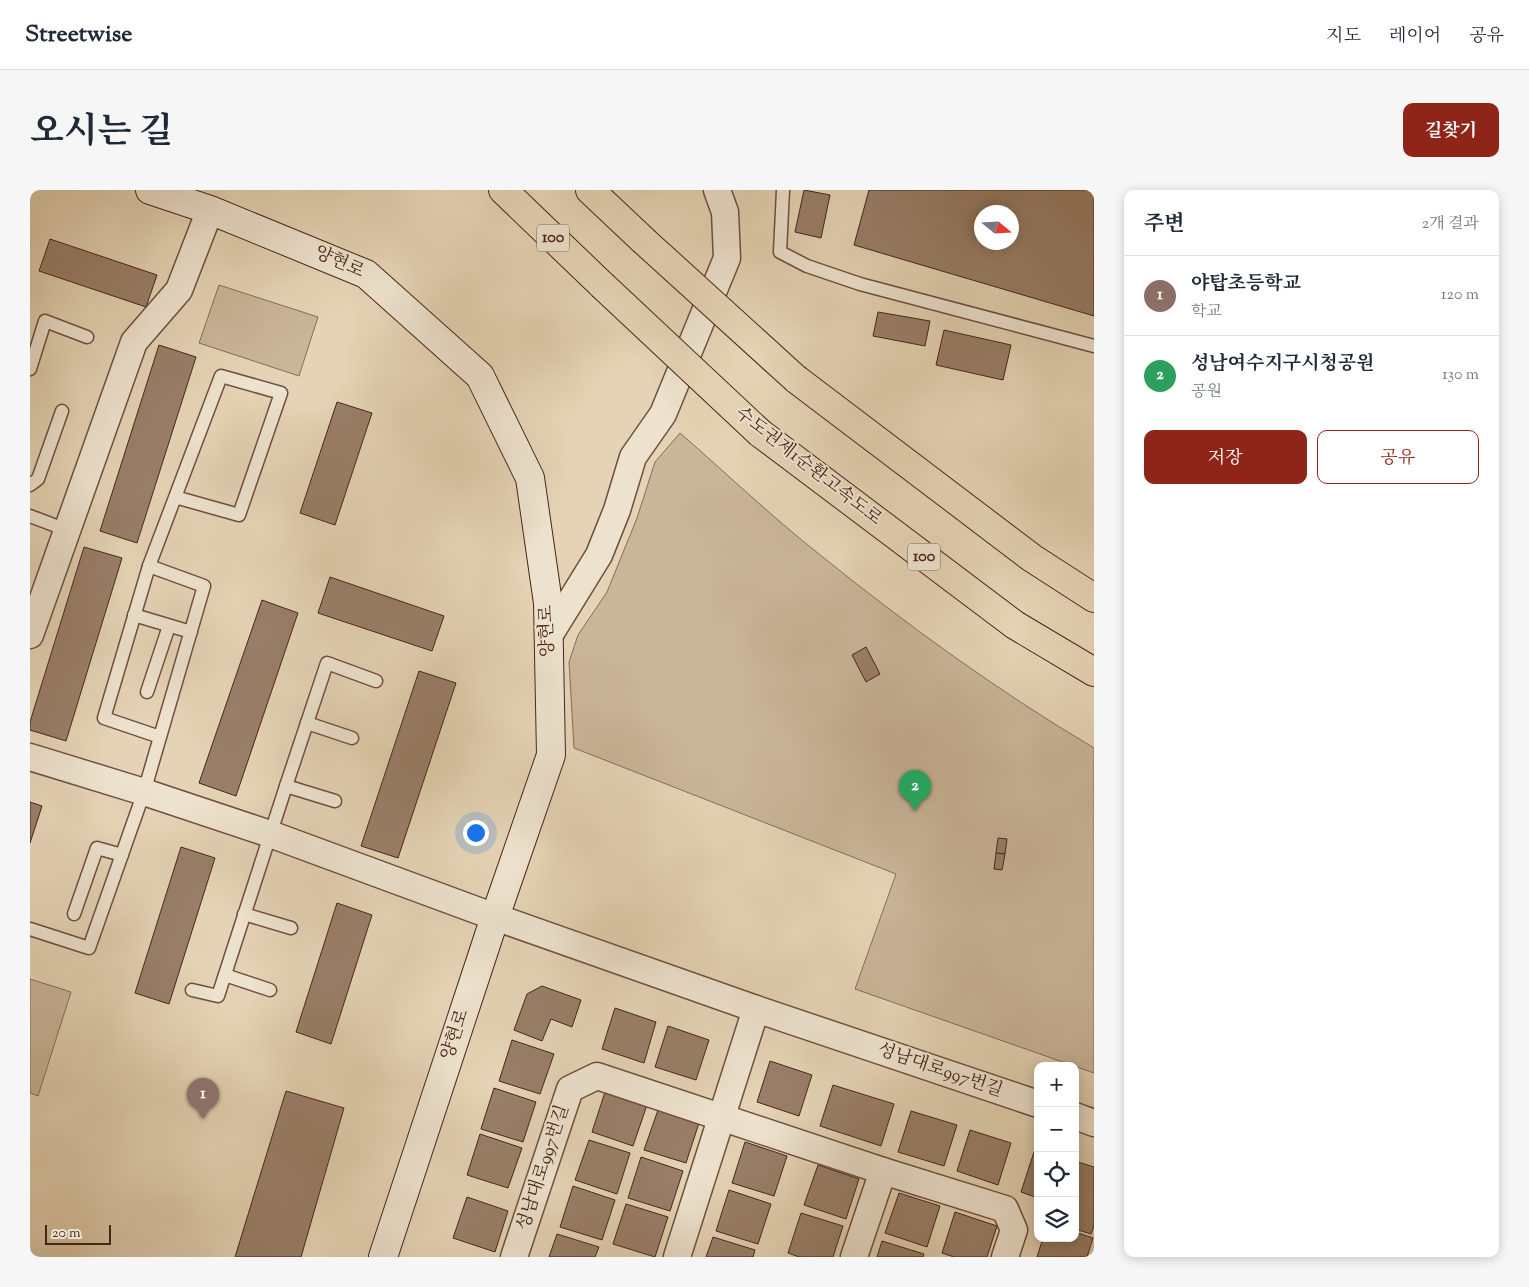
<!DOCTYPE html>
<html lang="ko">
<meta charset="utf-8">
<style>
:root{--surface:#fff;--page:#f6f6f7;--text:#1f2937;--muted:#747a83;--line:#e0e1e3;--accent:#8f2418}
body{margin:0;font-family:"Sorts Mill Goudy","Noto Serif KR",serif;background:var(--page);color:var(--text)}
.controls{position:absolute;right:15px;bottom:15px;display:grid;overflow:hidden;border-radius:10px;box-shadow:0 2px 12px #0003}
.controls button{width:45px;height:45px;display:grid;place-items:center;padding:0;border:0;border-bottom:1px solid var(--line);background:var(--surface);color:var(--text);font:25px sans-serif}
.compass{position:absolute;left:944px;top:15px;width:45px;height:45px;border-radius:50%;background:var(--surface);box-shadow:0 2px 12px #0003;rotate:108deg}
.scale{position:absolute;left:15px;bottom:12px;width:66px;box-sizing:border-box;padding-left:5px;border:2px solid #482517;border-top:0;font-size:14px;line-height:18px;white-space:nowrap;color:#482517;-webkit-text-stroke:4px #ede2ce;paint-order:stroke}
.you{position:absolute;left:445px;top:642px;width:18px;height:18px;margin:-12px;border:4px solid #fff;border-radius:50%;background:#1a73e8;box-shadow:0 0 0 8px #1a73e833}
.badge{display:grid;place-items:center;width:32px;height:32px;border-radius:50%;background:var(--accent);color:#fff;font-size:16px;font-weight:700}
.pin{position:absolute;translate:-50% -41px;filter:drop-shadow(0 1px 2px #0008)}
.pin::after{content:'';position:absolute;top:26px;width:18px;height:15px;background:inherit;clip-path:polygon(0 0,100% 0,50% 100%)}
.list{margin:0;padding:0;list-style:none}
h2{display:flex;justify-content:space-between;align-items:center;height:65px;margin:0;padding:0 20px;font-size:21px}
h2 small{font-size:16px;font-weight:400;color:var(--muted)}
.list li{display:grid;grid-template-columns:32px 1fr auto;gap:15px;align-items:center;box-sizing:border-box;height:80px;padding:0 20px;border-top:1px solid var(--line)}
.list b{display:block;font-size:19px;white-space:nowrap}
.list p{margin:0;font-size:16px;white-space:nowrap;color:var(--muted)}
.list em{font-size:16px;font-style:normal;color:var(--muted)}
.actions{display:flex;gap:10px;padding:15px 20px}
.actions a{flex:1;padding:11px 0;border:1px solid var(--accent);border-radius:10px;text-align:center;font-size:18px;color:var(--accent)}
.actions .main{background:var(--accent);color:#fff}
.icon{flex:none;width:28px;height:28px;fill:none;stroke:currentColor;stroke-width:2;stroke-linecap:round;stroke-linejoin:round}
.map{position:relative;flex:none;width:1064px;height:1067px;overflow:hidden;border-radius:10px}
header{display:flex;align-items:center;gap:30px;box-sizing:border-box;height:70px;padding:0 25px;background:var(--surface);border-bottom:1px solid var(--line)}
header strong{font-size:24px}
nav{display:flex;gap:28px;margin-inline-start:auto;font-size:18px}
.intro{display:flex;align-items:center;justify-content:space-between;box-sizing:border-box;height:120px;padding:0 30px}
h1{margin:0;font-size:35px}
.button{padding:12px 22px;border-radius:10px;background:var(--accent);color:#fff;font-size:18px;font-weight:700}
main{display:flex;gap:30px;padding:0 30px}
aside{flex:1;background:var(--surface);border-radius:10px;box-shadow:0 2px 12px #0003}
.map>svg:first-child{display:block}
.green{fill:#c9b599;stroke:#886d58}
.building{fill:#997f69;stroke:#482517;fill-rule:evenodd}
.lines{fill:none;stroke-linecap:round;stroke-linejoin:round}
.lane-casing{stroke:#6f503e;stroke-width:15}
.street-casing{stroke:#6f503e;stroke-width:29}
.secondary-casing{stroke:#482517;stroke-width:30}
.highway-casing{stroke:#482517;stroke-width:30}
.lane{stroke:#ede2ce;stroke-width:12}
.street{stroke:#ede2ce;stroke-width:26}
.secondary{stroke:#ede2ce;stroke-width:28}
.highway{stroke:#e4d3b4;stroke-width:28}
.highway-bridge-casing{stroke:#482517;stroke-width:30;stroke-linecap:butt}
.highway-bridge{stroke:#e4d3b4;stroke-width:28}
.labels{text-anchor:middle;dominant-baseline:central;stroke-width:4;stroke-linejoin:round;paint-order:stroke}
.shield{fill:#ede2ce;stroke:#7a5e4e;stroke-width:1}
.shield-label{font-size:16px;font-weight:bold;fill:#482517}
.street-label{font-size:18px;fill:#482517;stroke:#ede2ce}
</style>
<header>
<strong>Streetwise</strong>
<nav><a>지도</a><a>레이어</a><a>공유</a></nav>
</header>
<div class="intro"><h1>오시는 길</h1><a class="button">길찾기</a></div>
<main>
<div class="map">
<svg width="1064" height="1067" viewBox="0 0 1064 1067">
<rect width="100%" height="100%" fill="#e4d3b4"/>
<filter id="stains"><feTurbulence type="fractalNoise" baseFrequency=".004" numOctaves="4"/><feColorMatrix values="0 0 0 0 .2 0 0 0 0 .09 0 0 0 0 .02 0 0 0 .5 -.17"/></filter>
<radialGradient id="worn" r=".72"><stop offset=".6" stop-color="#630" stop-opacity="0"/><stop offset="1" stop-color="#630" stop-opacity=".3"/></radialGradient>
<!-- green -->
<g class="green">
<path d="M 189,95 L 288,127 L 269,186 L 169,153 Z"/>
<path d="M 650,243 C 696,283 741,326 789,364 C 877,435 968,501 1064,558 L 1064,883 L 825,799 L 866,684 L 544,558 L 539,472 L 548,445 L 577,402 L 607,328 L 625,272 Z"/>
<path d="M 0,789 L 41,802 L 8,906 L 0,903 Z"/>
</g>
<!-- building -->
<g class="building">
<path d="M 774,0 L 800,5 L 791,48 L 765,42 Z"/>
<path d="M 839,0 L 1064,0 L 1064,126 L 824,55 ZM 952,22 L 982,22 L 982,52 L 952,52 Z"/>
<path d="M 20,49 L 127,85 L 116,117 L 9,81 Z"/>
<path d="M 848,122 L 900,131 L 895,156 L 843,146 Z"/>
<path d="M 914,140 L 981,155 L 973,190 L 906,175 Z"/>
<path d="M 129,155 L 166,167 L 107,353 L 70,341 Z"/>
<path d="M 307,212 L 342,223 L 305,335 L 270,323 Z"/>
<path d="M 54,357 L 92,368 L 36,551 L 0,540 L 0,532 Z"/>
<path d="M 300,387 L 414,426 L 402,461 L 288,423 Z"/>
<path d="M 232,410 L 268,423 L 206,606 L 169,593 Z"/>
<path d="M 836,457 L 850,484 L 836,492 L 822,465 Z"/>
<path d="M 389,481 L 426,493 L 368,668 L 331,656 Z"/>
<path d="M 0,612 L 12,616 L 0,653 Z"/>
<path d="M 968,648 L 977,649 L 975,664 L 966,663 Z"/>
<path d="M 151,657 L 185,668 L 139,814 L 105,803 Z"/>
<path d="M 966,663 L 975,664 L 972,680 L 964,679 Z"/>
<path d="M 307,713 L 342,725 L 301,854 L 266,842 Z"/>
<path d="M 512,796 L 551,810 L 542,837 L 521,829 L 512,851 L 484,840 L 497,804 Z"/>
<path d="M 585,818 L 626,832 L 614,873 L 572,859 Z"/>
<path d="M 638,836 L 679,850 L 666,890 L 625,877 Z"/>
<path d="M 482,850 L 524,864 L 510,904 L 469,891 Z"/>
<path d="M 740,871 L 782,885 L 769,926 L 727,912 Z"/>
<path d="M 803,895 L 864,914 L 851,956 L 790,936 Z"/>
<path d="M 464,898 L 506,912 L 493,952 L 451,939 Z"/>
<path d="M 256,901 L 314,918 L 271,1067 L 205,1067 Z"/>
<path d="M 575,902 L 617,915 L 603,956 L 562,942 Z"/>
<path d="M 628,920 L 669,933 L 656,973 L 614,960 Z"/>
<path d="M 881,921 L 927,935 L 914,976 L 868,962 Z"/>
<path d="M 940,940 L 981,953 L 968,995 L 927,981 Z"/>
<path d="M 450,944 L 492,958 L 478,998 L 437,985 Z"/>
<path d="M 559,950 L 600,963 L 587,1004 L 545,990 Z"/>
<path d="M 715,952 L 757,966 L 744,1006 L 702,993 Z"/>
<path d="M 1004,962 L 1008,963 L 1008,1008 L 991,1002 Z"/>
<path d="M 611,967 L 653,981 L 640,1021 L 598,1008 Z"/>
<path d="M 1048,972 L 1064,977 L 1064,1036 L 1061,1044 L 1045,1039 L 1045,982 Z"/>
<path d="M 788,975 L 829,989 L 816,1029 L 774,1015 Z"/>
<path d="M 543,996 L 585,1010 L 572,1050 L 530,1037 Z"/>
<path d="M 699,1000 L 741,1014 L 728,1054 L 686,1041 Z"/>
<path d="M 869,1003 L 910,1016 L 897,1057 L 855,1043 Z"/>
<path d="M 437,1007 L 478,1021 L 465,1062 L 423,1048 Z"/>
<path d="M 596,1014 L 638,1027 L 625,1067 L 583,1054 Z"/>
<path d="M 925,1022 L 967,1036 L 957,1067 L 924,1067 L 912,1063 Z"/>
<path d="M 771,1023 L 813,1036 L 803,1067 L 769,1067 L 758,1063 Z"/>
<path d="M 1045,1042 L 1063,1048 L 1057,1067 L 1007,1067 L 1013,1048 L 1045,1048 Z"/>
<path d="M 527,1044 L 569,1057 L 565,1067 L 519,1067 Z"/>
<path d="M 683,1047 L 725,1060 L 723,1067 L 676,1067 Z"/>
<path d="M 852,1051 L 894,1064 L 893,1067 L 847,1067 Z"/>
</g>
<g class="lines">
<defs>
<g id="lane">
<path d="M 753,0 L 750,62 L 777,76 L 830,94 L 1064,156"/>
<path d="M 0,179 L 15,131 L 57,147"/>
<path d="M 0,295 L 8,289 L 32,221"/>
<path d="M 0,326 L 37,340"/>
<path d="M 119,376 L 191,186 L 251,203 L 209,325 L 145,307"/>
<path d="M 104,425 L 161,442"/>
<path d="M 117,502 L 139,436"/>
<path d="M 277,533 L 322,548"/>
<path d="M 256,596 L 305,611"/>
<path d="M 44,724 L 67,658 L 92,665"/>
<path d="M 214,724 L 261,738"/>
<path d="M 0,739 L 59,758 L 114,602 L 174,396 L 119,376 L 74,528 L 130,547"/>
<path d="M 195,785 L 240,800"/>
<path d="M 162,800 L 188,806 L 256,596 L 297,473 L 346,491"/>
</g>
<g id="street">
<path d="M 0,445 L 104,152 L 149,100 L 180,20"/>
<path d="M 519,446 L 569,365 L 587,320 L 603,267 L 633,224 L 697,68 L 695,22 L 687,0"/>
<path d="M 0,567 L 114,602 L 240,644 L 465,727 L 726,819 L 1008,914"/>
<path d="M 1045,926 L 1064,933"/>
<path d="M 484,1067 L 540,899 L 567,886 L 853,981 L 975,1019 L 984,1040 L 975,1067"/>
<path d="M 647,1067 L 726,819"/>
<path d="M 824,1067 L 853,981"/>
</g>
<path id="secondary" d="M 120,0 L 180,20 L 336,84 L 450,186 L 500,288 L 518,413 L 521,565 L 465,727 L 353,1067"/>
<g id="highway">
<path d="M 473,0 L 572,95"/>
<path d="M 560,0 L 613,50"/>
<path d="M 766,189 L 1002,368 L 1064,408"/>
<path d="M 730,243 L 985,435 L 1064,482"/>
</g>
</defs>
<!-- lane casing -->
<use href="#lane" class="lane-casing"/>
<!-- street casing -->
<use href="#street" class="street-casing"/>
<!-- secondary casing -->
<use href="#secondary" class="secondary-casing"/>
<!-- highway casing -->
<use href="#highway" class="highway-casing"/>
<!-- lane -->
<use href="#lane" class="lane"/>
<!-- street -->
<use href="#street" class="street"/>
<!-- secondary -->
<use href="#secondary" class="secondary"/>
<!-- highway -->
<use href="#highway" class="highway"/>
<defs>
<g id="highway-bridge">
<path d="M 613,50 L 766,189"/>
<path d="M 572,95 L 730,243"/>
</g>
</defs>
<!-- highway-bridge casing -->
<use href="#highway-bridge" class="highway-bridge-casing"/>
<!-- highway-bridge -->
<use href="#highway-bridge" class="highway-bridge"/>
</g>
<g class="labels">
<!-- shield labels -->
<g class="shield">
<rect x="507" y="34.5" width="32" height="27" rx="4"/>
<rect x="878" y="353.5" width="32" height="27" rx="4"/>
</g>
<g class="shield-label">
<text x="523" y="48">100</text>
<text x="894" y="367">100</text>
</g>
<!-- street labels -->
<g class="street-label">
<text transform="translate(309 73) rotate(24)">양현로</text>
<text transform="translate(778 277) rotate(38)">수도권제1순환고속도로</text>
<text transform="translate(518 441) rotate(-92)">양현로</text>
<text transform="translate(426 845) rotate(-72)">양현로</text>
<text transform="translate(910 881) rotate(19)">성남대로997번길</text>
<text transform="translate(514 978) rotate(-72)">성남대로997번길</text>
</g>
</g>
<rect width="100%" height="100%" filter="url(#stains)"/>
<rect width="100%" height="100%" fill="url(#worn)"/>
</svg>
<div class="controls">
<button>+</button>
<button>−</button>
<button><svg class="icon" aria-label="locate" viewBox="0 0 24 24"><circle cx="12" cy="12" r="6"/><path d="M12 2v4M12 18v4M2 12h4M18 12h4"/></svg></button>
<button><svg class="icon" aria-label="layers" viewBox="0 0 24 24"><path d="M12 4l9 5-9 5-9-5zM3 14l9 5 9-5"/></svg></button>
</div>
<svg class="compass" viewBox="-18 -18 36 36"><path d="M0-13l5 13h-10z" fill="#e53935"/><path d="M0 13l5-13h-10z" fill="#747a83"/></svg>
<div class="scale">20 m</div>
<div class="you"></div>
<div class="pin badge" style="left:173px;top:929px;background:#8d6e63">1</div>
<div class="pin badge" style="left:885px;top:621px;background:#2e9e5b">2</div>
</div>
<aside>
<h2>주변<small>2개 결과</small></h2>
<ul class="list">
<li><span class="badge" style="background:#8d6e63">1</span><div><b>야탑초등학교</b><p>학교</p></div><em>120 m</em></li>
<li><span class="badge" style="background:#2e9e5b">2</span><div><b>성남여수지구시청공원</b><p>공원</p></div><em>130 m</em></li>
</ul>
<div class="actions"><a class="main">저장</a><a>공유</a></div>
</aside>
</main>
